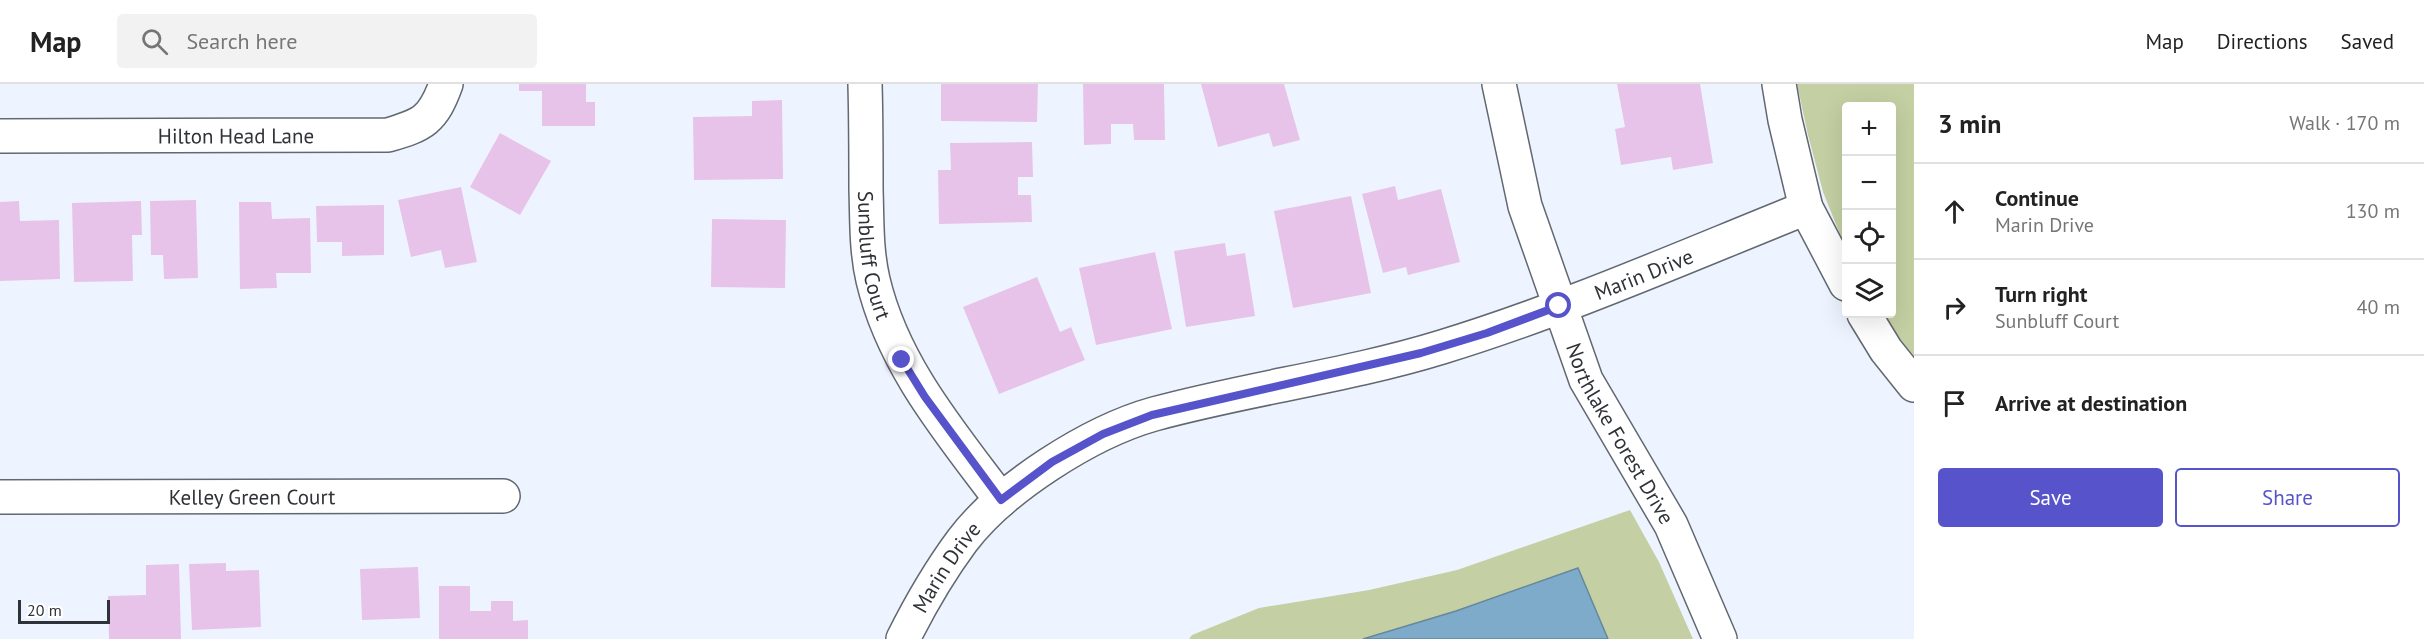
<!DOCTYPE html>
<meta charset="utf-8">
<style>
:root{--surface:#fff;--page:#f2f2f2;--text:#222;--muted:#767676;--line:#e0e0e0;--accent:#5754cb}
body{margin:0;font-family:"PT Sans",sans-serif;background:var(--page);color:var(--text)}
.controls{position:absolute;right:18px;top:18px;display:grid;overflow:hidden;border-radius:6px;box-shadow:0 6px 24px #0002}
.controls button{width:54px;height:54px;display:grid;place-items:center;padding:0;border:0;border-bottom:2px solid var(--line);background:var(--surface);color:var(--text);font:30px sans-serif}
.scale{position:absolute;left:18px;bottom:15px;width:92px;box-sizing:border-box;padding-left:6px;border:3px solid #2f3236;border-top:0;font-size:16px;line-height:21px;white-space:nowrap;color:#2f3236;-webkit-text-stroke:4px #fff;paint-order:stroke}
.stop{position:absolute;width:18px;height:18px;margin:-14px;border:4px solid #5754cb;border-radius:50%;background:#fff}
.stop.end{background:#5754cb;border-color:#fff;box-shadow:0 2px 6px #0008}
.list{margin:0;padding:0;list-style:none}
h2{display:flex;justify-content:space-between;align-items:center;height:78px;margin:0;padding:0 24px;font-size:26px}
h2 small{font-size:20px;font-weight:400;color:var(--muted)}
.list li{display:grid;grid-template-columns:39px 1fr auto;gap:18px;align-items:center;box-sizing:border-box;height:96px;padding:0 24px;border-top:2px solid var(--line)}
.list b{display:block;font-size:22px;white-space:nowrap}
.list p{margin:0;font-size:20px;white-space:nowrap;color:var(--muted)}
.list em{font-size:20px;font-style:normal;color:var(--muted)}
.actions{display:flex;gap:12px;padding:18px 24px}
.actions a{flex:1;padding:14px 0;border:2px solid var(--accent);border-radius:6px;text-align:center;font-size:21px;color:var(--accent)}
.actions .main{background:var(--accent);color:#fff}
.icon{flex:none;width:33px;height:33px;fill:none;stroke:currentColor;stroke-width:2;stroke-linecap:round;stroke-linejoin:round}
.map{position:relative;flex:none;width:1914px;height:555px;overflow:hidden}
header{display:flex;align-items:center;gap:36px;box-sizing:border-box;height:84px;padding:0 30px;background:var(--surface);border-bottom:2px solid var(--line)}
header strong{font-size:28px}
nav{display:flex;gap:33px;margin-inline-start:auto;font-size:21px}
.search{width:420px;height:54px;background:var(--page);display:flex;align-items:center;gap:15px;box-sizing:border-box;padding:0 21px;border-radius:6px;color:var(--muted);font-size:22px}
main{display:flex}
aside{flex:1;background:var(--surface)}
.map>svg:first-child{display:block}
.green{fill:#c4d0a3}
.water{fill:#7eabca;stroke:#66879e;stroke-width:1.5}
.building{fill:#e7c3ea}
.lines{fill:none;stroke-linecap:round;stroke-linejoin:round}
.street-casing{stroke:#626871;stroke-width:36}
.street{stroke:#fff;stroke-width:33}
.route{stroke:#5754cb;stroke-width:8}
.labels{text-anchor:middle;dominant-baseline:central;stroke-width:6;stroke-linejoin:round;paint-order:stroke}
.street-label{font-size:21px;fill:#2f3236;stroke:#fff}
</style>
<header>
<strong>Map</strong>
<div class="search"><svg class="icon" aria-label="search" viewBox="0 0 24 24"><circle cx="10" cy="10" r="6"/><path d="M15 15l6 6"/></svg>Search here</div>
<nav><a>Map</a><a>Directions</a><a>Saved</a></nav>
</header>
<main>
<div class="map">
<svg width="1914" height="555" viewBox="0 0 1914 555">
<rect width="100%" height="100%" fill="#eef4ff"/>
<!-- green -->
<g class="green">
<path d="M 1797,0 L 1914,0 L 1914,275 L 1883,230 L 1892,230 L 1892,22 L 1846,22 L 1846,165 L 1823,108 L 1808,51 Z"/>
<path d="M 1630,426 L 1659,478 L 1693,555 L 1189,555 L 1192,551 L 1259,524 L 1369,506 L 1457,486 Z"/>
</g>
<!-- water -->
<path class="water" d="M 1578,484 L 1608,555 L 1363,555 L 1456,527 Z"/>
<!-- building -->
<g class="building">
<path d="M 519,0 L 586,0 L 586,18 L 595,18 L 595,42 L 542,42 L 542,7 L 519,7 Z"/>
<path d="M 941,0 L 1038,0 L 1037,38 L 941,37 Z"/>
<path d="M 1083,0 L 1164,0 L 1165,56 L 1134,56 L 1133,40 L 1111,40 L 1111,60 L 1084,61 Z"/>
<path d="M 1201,0 L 1284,0 L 1300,56 L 1273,63 L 1269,49 L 1218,63 Z"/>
<path d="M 1617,0 L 1700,0 L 1713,79 L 1673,86 L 1671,73 L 1621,81 L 1615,45 L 1625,43 Z"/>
<path d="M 782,16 L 783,95 L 694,96 L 693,33 L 752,32 L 752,17 Z"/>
<path d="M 500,49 L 551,77 L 520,131 L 470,103 Z"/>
<path d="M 1032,58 L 1033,93 L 1018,93 L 1018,111 L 1031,111 L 1032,138 L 939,140 L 938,86 L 951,86 L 950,59 Z"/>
<path d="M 1395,102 L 1398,116 L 1441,105 L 1460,178 L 1408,191 L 1406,183 L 1383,189 L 1362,110 Z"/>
<path d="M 461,103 L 477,178 L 445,184 L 441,166 L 411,173 L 398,116 Z"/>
<path d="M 1351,112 L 1371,209 L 1293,224 L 1274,127 Z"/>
<path d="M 196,116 L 198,194 L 164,195 L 163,171 L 151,171 L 150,117 Z"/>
<path d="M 19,117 L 20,137 L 59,136 L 60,195 L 0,197 L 0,118 Z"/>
<path d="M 141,117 L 142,151 L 132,151 L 133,197 L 74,198 L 72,119 Z"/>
<path d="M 239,118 L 271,118 L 272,135 L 310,134 L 311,189 L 276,189 L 277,204 L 240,205 Z"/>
<path d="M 384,121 L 384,171 L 342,172 L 342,158 L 317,158 L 316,122 Z"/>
<path d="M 712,135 L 786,136 L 785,204 L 711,203 Z"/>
<path d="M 1225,159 L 1227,172 L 1245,169 L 1255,232 L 1186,243 L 1174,167 Z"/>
<path d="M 1155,168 L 1172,245 L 1096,261 L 1079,184 Z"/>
<path d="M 1037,193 L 1060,248 L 1071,243 L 1085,276 L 999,310 L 963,223 Z"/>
<path d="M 226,479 L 226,487 L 259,486 L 261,543 L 192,546 L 189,480 Z"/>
<path d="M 179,480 L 181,555 L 109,555 L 108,512 L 146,511 L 146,481 Z"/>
<path d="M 418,483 L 420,534 L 362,536 L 360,485 Z"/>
<path d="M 439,502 L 470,502 L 470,527 L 491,527 L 491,517 L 513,517 L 513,537 L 528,536 L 528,555 L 439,555 Z"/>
</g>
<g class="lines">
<defs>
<g id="street">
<path id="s1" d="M 865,0 C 866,35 866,70 866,105 C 867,136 866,166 873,196 C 893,281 950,348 1001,416"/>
<path id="s2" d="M 1499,0 L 1525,122 L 1586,296 L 1671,441 L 1720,555"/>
<path d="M 1779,0 L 1785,36 L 1806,124 L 1846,200"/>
<path id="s3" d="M 0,52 L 388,51 C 423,41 433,36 446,0"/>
<path d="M 1864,230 L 1886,266 L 1914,301"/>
<path id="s4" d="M 0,413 L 503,412"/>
<path id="s5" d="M 903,555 C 920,521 939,488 962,457 C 1002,404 1090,348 1154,330 C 1249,304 1348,292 1442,263 C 1566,225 1686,172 1806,124"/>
</g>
</defs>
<!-- street casing -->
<use href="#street" class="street-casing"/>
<!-- street -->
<use href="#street" class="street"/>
</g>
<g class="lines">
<!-- route -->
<path class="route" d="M 902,276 L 925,313 L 1001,416 L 1052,378 L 1103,350 L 1152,331 L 1421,269 L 1487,249 L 1559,222"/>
</g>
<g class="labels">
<!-- street labels -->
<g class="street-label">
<text stroke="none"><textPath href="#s3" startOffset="236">Hilton Head Lane</textPath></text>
<text stroke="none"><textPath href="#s1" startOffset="172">Sunbluff Court</textPath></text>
<text stroke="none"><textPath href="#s5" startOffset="858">Marin Drive</textPath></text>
<text stroke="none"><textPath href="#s2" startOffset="372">Northlake Forest Drive</textPath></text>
<text stroke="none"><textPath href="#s4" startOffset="252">Kelley Green Court</textPath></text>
<text stroke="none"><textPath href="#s5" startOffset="84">Marin Drive</textPath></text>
</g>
</g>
</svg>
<div class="controls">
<button>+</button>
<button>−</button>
<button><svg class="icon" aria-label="locate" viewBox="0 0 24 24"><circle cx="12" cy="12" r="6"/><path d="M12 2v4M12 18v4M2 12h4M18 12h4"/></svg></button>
<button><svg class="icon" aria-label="layers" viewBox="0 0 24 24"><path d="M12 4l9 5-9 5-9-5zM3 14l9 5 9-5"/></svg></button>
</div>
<div class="scale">20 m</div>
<div class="stop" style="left:1559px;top:222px"></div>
<div class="stop end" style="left:902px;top:276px"></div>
</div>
<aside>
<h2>3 min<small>Walk · 170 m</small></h2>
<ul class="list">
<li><svg class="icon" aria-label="ahead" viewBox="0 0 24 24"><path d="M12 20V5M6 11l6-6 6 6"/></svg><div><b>Continue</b><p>Marin Drive</p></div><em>130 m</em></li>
<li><svg class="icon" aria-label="right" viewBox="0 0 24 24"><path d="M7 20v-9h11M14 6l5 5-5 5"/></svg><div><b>Turn right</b><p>Sunbluff Court</p></div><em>40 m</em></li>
<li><svg class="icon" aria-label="arrive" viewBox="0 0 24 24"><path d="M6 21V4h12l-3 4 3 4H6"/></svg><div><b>Arrive at destination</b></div></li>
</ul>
<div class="actions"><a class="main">Save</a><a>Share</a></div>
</aside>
</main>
